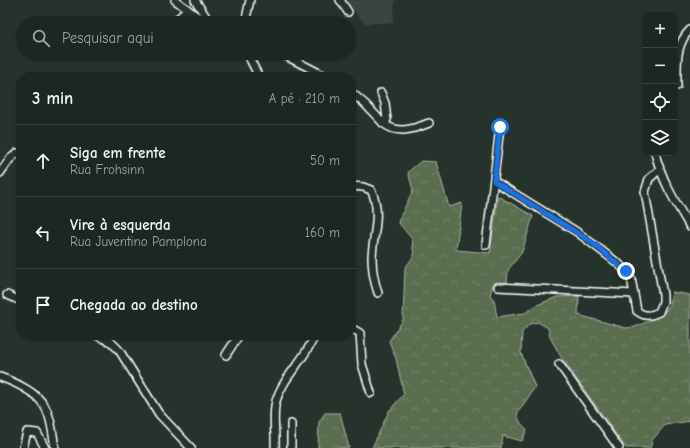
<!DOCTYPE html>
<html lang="pt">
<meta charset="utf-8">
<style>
:root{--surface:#1c2622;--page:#252e2a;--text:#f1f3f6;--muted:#a0a5a5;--line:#3a4340}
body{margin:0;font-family:"Comic Neue",sans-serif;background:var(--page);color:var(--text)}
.controls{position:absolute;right:12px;top:12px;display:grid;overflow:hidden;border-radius:8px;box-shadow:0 1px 3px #0004}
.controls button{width:36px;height:36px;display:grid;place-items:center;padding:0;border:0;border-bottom:1px solid var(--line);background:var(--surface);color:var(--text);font:20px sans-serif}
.stop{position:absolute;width:12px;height:12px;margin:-9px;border:3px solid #1a73e8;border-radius:50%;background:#fff}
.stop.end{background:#1a73e8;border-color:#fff;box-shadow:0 1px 4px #0008}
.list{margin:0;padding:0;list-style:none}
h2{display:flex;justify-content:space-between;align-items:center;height:52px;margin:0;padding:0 16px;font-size:17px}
h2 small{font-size:13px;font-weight:400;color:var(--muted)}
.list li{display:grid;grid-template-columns:26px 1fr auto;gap:12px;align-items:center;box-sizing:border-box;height:72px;padding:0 16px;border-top:1px solid var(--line)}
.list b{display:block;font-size:15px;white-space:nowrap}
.list p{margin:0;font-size:13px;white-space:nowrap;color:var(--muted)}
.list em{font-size:13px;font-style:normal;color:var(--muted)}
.icon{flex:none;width:22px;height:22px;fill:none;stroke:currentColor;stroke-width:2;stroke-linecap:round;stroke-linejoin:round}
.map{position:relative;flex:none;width:690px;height:448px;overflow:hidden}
.search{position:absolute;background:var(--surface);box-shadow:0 1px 3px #0004;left:16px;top:16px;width:340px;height:44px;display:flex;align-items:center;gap:10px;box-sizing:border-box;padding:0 14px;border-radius:22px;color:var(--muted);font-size:15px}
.panel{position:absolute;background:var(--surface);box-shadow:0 1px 3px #0004;left:16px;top:72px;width:340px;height:268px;border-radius:16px}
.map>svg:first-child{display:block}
.built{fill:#394442}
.forest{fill:url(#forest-crowns);stroke:#acb6a8}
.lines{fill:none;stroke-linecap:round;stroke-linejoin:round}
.minor-casing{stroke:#fff;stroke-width:10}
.minor{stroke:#26332d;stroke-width:7}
.route{stroke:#1a73e8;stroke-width:5}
</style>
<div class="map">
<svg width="690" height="448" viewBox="0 0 690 448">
<defs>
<pattern id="forest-crowns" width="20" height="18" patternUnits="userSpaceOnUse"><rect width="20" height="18" fill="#5a6d50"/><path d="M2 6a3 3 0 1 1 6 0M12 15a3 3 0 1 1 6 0" fill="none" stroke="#73836a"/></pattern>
</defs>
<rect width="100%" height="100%" fill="#26332d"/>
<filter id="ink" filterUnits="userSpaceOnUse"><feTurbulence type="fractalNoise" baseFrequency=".025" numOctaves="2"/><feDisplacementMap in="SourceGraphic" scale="8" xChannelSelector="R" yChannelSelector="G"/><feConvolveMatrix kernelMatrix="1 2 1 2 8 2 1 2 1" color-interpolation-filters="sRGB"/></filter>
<g filter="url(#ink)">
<!-- built -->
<path class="built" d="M 345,0 L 395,0 L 393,23 L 364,23 Z"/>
<!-- forest -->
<g class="forest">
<path d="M 421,161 L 436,162 L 449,207 L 462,203 L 456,250 L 490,253 L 498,196 L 533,216 L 522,252 L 508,270 L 507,283 L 493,284 L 490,295 L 494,300 L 497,317 L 525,313 L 537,305 L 557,297 L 579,296 L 578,315 L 626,328 L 635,327 L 662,315 L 670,305 L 672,292 L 690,295 L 690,421 L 665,425 L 653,439 L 650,448 L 626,448 L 561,357 L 550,337 L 548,328 L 538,322 L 530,324 L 522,332 L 521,353 L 535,387 L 517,414 L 520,422 L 527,430 L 522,441 L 503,436 L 501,448 L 372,448 L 389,411 L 404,394 L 396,359 L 389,341 L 403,320 L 405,268 L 414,256 L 412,239 L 398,222 L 413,190 L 408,172 Z"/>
<path d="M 325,413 L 340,413 L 349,448 L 318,448 L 319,422 Z"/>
</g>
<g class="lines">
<defs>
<g id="minor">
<path d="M 175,0 L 206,23"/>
<path d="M 195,0 L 210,23"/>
<path d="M 340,0 L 348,12"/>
<path d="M 169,23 L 180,17 L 187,9"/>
<path d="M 245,23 L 250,0"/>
<path d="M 247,53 L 259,77"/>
<path d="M 280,53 L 327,77"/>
<path d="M 677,86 C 677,66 675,44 690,30"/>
<path d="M 351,92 L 365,104 L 383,123 L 387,120 L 385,103 L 381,93"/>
<path d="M 383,123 C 397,135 414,129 429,123"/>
<path d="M 655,153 C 662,181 676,203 690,227"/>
<path d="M 0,173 L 10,159 L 17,153 L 21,155"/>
<path d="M 494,181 L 577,232 L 619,264 L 631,278 L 637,311 C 645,317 650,316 659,312 L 663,302 L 663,295 L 645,192 L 649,179 L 659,170"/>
<path d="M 351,186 L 363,187 L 371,190 C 382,211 373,234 372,257 C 372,270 374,281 378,293"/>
<path d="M 486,245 L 500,127"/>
<path d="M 498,287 L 634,294"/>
<path d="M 7,295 L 21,301"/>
<path d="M 351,328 L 360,333 L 362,364 L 371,393"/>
<path d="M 96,335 L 111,342 L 119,350 L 159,414 L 191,448"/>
<path d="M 226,355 L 239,335"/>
<path d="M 559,364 L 619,448"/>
<path d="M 0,377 C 17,383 40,393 47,411 C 52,422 53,436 55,448"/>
<path d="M 291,424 L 291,448"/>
<path d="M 23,448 L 27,432 L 37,433 L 45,448"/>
<path d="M 275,448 C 276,433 272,416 276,401 C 283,377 305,360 315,335"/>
</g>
</defs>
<!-- minor casing -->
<use href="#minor" class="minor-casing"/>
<!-- minor -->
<use href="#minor" class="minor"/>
</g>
</g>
<g class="lines" filter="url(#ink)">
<!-- route -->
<path class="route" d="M 500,127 L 494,181 L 590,241 L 626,271"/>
</g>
</svg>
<div class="controls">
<button>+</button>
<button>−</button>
<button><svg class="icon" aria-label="locate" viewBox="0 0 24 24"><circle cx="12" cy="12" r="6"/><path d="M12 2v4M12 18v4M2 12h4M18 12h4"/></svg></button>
<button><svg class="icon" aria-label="layers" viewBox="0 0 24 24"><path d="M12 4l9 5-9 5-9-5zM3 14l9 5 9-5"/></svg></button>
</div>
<div class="stop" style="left:500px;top:127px"></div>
<div class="stop end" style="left:626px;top:271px"></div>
<div class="search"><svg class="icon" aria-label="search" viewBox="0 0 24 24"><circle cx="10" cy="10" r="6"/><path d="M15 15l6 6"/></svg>Pesquisar aqui</div>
<section class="panel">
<h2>3 min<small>A pé · 210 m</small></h2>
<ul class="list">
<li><svg class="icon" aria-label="ahead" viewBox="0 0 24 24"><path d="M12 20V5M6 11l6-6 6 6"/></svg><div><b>Siga em frente</b><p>Rua Frohsinn</p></div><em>50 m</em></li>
<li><svg class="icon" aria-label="left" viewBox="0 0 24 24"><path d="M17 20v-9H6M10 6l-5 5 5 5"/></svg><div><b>Vire à esquerda</b><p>Rua Juventino Pamplona</p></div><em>160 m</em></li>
<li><svg class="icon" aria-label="arrive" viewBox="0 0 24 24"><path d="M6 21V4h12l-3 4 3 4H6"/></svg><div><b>Chegada ao destino</b></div></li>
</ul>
</section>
</div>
